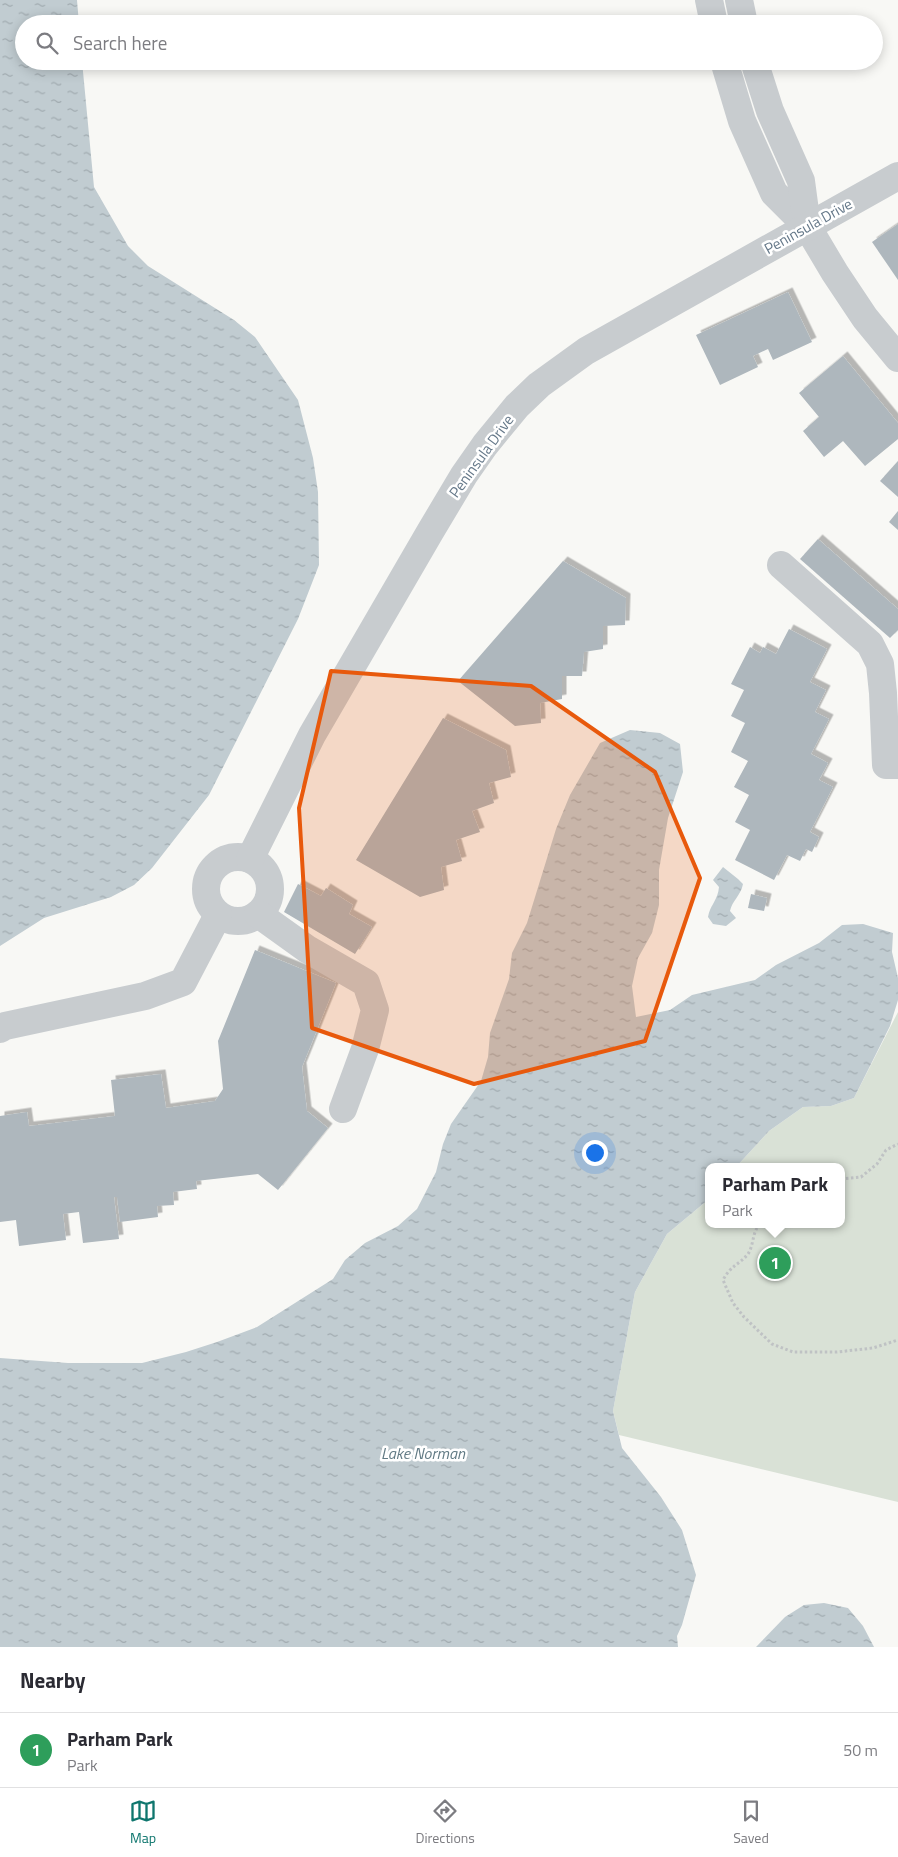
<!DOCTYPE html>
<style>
:root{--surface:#fff;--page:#f2f2f3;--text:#2b2b33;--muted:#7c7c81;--line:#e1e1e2;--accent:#0f766e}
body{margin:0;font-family:"Titillium Web",sans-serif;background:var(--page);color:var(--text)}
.you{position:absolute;left:594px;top:1152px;width:18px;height:18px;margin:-12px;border:4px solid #fff;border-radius:50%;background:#1a73e8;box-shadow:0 0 0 8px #1a73e833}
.badge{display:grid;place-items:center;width:32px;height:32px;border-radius:50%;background:var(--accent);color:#fff;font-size:16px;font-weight:700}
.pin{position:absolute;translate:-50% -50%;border:2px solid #fff;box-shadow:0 1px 5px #0006}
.popup{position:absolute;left:705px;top:1163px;width:140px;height:65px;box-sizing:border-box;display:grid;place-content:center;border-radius:10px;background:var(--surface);filter:drop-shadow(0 1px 4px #0005);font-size:16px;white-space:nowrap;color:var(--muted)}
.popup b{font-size:19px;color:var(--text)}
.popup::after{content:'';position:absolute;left:50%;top:100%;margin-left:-10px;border:10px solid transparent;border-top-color:var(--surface)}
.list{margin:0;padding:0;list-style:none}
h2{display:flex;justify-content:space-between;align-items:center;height:65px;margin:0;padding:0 20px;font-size:21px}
h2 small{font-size:16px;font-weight:400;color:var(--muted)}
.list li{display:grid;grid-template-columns:32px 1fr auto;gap:15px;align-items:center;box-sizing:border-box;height:75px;padding:0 20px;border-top:1px solid var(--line)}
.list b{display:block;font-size:19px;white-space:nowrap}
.list p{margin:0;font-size:16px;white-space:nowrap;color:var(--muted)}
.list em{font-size:16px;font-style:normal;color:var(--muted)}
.icon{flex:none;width:28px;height:28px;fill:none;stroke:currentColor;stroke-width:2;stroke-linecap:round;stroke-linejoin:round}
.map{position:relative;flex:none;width:898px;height:1647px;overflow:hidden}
.search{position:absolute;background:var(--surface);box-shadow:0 2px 12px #0003;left:15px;right:15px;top:15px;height:55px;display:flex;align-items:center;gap:12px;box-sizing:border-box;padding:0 18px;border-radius:28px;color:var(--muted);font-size:19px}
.sheet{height:140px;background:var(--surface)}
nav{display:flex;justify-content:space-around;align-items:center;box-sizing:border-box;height:70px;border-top:1px solid var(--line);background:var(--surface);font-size:14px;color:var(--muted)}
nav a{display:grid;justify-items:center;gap:2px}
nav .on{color:var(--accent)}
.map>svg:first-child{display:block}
.green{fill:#d9e1d6}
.water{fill:url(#water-ripples)}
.building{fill:#aeb7bd;filter:url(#shadow)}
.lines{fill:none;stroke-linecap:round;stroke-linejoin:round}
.path{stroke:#bfc2c4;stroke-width:3;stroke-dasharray:2.5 2.5;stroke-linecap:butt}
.minor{stroke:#c8cccf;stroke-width:28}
.marked{fill:#e8590c;fill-opacity:0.2;stroke:#e8590c;stroke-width:4;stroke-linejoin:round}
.labels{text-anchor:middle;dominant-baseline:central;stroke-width:5;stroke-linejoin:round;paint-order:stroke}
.street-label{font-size:15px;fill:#657889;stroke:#fff}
.water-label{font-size:16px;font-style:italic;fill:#617a84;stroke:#fff}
</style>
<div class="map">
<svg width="898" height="1647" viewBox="0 0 898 1647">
<defs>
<pattern id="water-ripples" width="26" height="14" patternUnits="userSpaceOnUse" patternTransform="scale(1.25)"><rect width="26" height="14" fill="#c1ccd1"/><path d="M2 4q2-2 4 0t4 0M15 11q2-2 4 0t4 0" fill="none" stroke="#a0aaaf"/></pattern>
<filter id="shadow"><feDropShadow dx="4.5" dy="-4.5" stdDeviation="0" flood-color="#0004"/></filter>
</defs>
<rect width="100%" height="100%" fill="#f8f8f5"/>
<!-- green -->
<path class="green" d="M 898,1012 L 898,1502 L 619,1435 L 613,1411 L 635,1292 L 667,1234 L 709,1199 L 709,1224 L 841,1224 L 841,1167 L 736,1167 L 769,1131 L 803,1107 L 831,1106 L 854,1098 Z"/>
<!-- water -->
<g class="water">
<path d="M 0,0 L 77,0 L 79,24 L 24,24 L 24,61 L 82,61 L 94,187 L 128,246 L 148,266 L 234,320 L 255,337 L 298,400 L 313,458 L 318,492 L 319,565 L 298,619 L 209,795 L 152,868 L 134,885 L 111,897 L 44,918 L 0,946 Z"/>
<path d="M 630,730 L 660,733 L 680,744 L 683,772 L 668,818 L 659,870 L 659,905 L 652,933 L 638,958 L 632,986 L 636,1017 L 670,1010 L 692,995 L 755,980 L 776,965 L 819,943 L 842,925 L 863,924 L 893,933 L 892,952 L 898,978 L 898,1000 L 890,1026 L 854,1098 L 831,1106 L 803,1107 L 769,1131 L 736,1167 L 709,1167 L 709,1199 L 667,1234 L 635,1292 L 613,1411 L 622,1448 L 661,1497 L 682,1530 L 696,1575 L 682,1625 L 677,1636 L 678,1647 L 0,1647 L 0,1358 L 68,1363 L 142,1363 L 186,1352 L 217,1342 L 257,1327 L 333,1279 L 345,1260 L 365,1243 L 398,1226 L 417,1209 L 436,1172 L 443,1144 L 451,1124 L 481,1081 L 488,1057 L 490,1033 L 509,979 L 512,953 L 527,923 L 556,829 L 570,795 L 600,743 Z"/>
<path d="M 723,867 L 738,879 L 743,884 C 741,895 732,901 730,911 L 736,918 L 726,926 L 713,924 L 708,917 C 710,905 718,900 719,887 L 713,880 Z"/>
<path d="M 824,1603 L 848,1608 L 863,1626 L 874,1647 L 756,1647 L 785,1617 L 804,1605 Z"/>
</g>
<!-- building -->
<g class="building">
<path d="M 898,224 L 898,280 L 872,242 Z"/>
<path d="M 788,292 L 812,342 L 773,360 L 768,349 L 753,356 L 758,367 L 720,385 L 696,335 Z"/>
<path d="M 843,356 L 898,423 L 898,439 L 865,466 L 843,441 L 824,457 L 803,431 L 819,417 L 799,393 Z"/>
<path d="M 898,461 L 898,497 L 880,481 Z"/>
<path d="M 898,511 L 898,530 L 889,522 Z"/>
<path d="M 818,539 L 898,609 L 898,630 L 890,638 L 800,559 Z"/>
<path d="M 563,561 L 626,598 L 625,625 L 603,626 L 603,649 L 584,652 L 582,676 L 562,676 L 562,699 L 540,703 L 541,723 L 515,726 L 458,681 Z"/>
<path d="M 789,629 L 827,649 L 810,682 L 826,690 L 815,712 L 829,719 L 811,754 L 828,763 L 819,780 L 833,787 L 810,832 L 819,837 L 812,852 L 806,849 L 800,861 L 787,855 L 774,880 L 735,860 L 750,830 L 735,822 L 749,795 L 734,787 L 748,761 L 731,752 L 745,723 L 731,716 L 744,690 L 731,684 L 750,647 L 760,653 L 763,647 L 776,654 Z"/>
<path d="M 443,718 L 506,750 L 511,777 L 489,783 L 494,803 L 472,811 L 480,832 L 456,840 L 462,861 L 441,867 L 444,890 L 420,897 L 356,860 Z"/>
<path d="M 298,884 L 321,896 L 326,888 L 353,905 L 349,914 L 372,927 L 355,954 L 284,912 Z"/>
<path d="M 751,894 L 767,898 L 764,911 L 748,908 Z"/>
<path d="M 255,950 L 336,983 L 302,1067 L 307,1111 L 328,1128 L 278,1190 L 258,1174 L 196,1181 L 197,1189 L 173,1192 L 174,1205 L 157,1206 L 158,1217 L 120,1222 L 117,1197 L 114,1197 L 119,1239 L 83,1243 L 79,1212 L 63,1214 L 66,1240 L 19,1246 L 16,1220 L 0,1222 L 0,1116 L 27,1112 L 29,1126 L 115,1116 L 111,1080 L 161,1074 L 166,1108 L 215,1101 L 223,1089 L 218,1041 Z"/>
</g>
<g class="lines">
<!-- path -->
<g class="path">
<path d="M 841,1179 L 861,1177 L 877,1164 L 886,1150 L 898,1144"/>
<path d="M 760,1224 C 752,1232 754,1245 748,1254 C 739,1265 731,1265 723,1280 L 733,1303 L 744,1317 L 772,1344 L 793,1352 L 837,1352 L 873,1348 L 898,1340"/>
</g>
<!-- minor -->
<g class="minor">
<path d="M 709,0 L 714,24"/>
<path d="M 739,0 L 744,24"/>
<path d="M 724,61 L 742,121 L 774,193 L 807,226 L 835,273 L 865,318 L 898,358"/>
<path d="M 754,61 L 770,111 L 801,181 L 807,226"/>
<path d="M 781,565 L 870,644 L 880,664 L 883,693 L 886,765 L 898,765"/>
<circle cx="238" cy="889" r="32"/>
<path d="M 250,859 L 312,735 L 430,532 L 464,475 L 485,445 L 517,406 L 539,385 L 586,351 L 898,176"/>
<path d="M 258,914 L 307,949 L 366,983 L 375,1010 L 365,1049 L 343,1109"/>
<path d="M 0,1029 L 5,1026 L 145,996 L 183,982 L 218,915"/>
</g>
</g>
<!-- marked area -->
<path class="marked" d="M 331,671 L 531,686 L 655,772 L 700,878 L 645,1041 L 474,1084 L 312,1028 L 299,808 Z"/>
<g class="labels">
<!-- street labels -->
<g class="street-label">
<text transform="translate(808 226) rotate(-29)">Peninsula Drive</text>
<text transform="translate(481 456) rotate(-54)">Peninsula Drive</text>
</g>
<!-- water labels -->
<g class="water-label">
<text x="423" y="1453">Lake Norman</text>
</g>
</g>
</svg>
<div class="you"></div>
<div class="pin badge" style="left:775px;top:1263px;background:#2e9e5b">1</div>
<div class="popup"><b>Parham Park</b>Park</div>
<div class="search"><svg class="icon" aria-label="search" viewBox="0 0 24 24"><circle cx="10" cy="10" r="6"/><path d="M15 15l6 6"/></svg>Search here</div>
</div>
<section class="sheet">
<h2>Nearby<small></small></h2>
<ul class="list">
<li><span class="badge" style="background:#2e9e5b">1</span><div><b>Parham Park</b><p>Park</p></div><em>50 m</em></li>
</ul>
</section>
<nav>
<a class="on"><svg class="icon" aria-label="map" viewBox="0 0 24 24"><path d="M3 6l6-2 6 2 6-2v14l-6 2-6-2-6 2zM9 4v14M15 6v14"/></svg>Map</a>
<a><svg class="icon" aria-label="directions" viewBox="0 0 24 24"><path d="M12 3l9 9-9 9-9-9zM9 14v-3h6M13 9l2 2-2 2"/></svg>Directions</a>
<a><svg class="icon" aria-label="saved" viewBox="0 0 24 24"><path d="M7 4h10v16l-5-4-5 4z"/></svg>Saved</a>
</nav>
